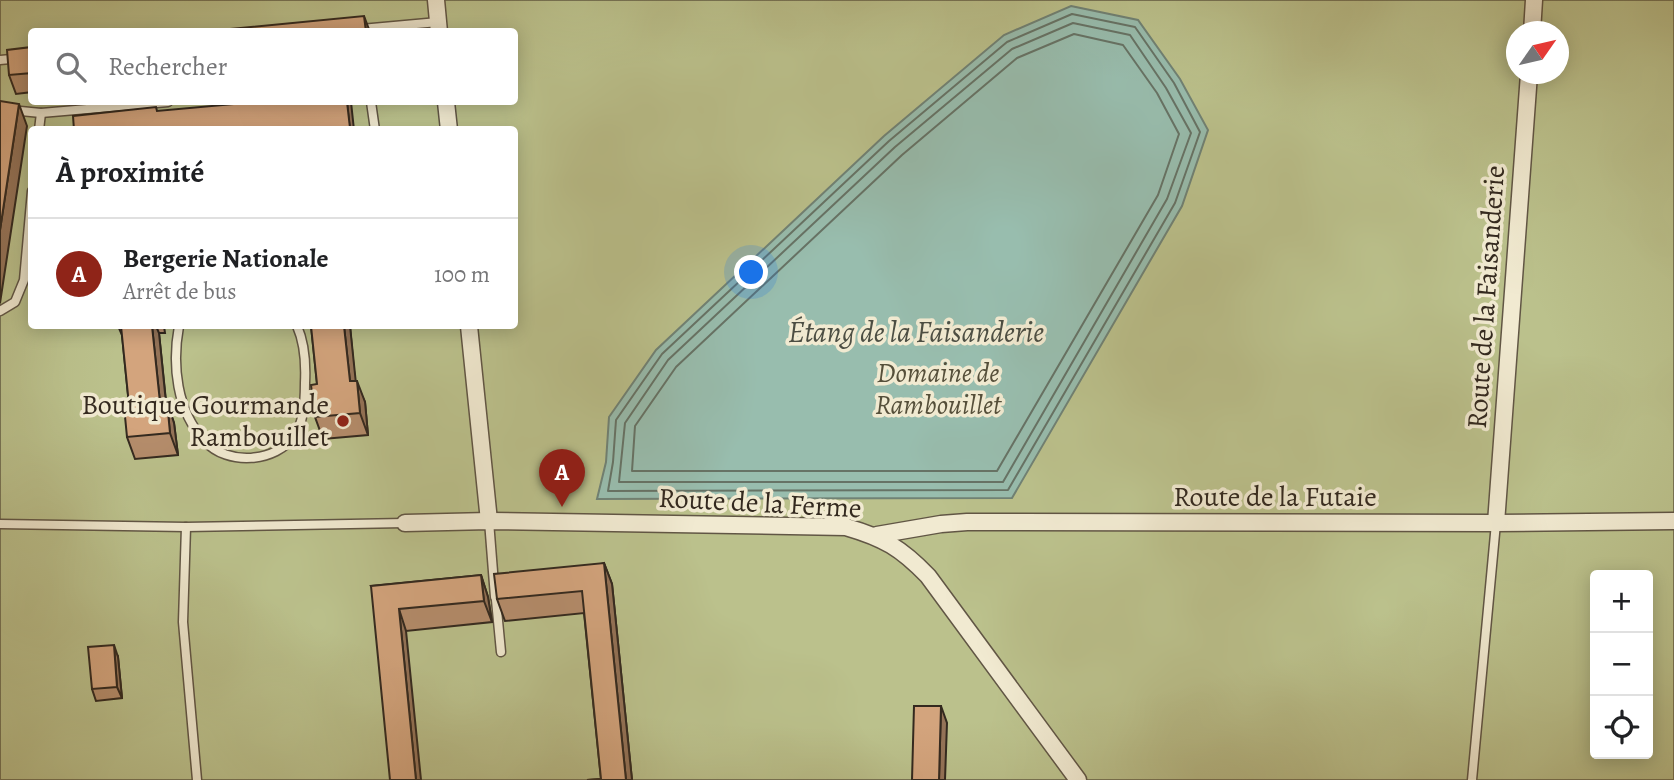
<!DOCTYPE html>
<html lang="fr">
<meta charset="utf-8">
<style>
:root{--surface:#fff;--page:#f6f6f6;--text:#202124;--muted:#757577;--line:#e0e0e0;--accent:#8f2418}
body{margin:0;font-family:Alegreya,serif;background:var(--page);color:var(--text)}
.controls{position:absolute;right:21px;bottom:21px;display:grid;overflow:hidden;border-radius:7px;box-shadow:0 4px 18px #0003}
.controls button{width:63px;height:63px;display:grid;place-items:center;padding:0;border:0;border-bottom:2px solid var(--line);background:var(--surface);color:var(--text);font:35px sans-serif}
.compass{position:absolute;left:1506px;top:21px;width:63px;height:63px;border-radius:50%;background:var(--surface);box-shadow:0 4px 18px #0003;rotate:56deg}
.you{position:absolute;left:752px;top:273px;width:24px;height:24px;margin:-18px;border:5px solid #fff;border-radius:50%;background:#1a73e8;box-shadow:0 0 0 10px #1a73e833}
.badge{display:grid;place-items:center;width:46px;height:46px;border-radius:50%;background:var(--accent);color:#fff;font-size:23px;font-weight:700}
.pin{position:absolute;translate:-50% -58px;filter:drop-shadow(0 2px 4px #0008)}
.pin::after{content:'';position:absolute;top:37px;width:24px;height:21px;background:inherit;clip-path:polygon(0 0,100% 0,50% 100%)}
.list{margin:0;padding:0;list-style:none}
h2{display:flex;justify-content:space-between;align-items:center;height:91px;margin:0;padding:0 28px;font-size:30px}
h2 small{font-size:23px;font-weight:400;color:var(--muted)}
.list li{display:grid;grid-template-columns:46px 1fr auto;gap:21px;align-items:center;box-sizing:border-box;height:112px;padding:0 28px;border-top:2px solid var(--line)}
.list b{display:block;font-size:26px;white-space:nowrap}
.list p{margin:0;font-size:23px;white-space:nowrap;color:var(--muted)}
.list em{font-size:23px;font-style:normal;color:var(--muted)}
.icon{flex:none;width:38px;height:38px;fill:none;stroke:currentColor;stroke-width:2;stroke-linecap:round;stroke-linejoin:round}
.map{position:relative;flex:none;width:1674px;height:780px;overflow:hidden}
.search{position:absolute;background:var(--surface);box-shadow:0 4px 18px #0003;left:28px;top:28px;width:490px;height:77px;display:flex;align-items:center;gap:18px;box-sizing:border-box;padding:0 24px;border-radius:7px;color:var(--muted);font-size:26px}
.panel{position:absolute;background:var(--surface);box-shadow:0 4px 18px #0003;left:28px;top:126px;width:490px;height:203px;border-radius:7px}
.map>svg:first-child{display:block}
.green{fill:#bbc18c;stroke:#777556;stroke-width:2;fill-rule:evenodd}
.water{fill:#98bdae;stroke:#708275;stroke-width:2}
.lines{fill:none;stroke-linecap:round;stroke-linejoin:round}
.shore{stroke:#667366;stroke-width:2}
.service-casing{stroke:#615645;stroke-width:11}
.minor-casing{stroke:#615645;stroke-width:19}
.service{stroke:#f1ead1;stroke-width:8}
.minor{stroke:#f1ead1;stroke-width:16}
.wall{fill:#b58d6c;stroke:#33291f;stroke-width:2}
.shaded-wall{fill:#947358;stroke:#33291f;stroke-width:2}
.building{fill:#d3a47d;stroke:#33291f;stroke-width:2}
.poi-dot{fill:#8f2418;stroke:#f1ead1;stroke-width:2.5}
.labels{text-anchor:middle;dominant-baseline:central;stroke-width:7;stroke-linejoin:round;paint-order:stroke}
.street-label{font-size:28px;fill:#33291f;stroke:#f1ead1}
.park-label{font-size:28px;font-style:italic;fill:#554f3a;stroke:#f1ead1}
.poi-label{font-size:28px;fill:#33291f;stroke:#f1ead1;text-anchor:end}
.water-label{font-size:30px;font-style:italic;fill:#4c4e43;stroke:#f1ead1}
</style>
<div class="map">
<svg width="1674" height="780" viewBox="0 0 1674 780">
<rect width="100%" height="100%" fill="#eadfb8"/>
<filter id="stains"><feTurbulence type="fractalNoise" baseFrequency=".00286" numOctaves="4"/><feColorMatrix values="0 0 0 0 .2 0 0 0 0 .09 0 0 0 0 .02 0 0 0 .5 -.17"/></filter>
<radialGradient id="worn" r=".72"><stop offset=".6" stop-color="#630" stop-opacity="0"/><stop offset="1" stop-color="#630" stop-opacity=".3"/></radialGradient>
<!-- green -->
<path class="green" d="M 0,0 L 1674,0 L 1674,780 L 0,780 ZM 32,32 L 514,32 L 514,102 L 32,102 ZM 1516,32 L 1558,32 L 1558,74 L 1516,74 ZM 32,130 L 514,130 L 514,326 L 32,326 ZM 1595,575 L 1648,575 L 1648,754 L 1595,754 Z"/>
<!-- water -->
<path class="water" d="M 1071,6 L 1138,20 L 1180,79 L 1208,130 L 1182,206 L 1012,498 L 597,499 L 606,462 L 609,417 L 656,350 L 884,136 L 1004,35 Z"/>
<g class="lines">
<!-- shore -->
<g class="shore">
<path d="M 1072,14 L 1135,27 L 1174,83 L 1200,132 L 1175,203 L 1008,490 L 608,491 L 613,462 L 616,420 L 662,354 L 889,141 L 1007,42 Z"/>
<path d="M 1073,23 L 1130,35 L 1166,88 L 1191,133 L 1167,199 L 1003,482 L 619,482 L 625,423 L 668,360 L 895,147 L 1012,49 Z"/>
<path d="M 1074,34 L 1123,45 L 1157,93 L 1179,134 L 1158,195 L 997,471 L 632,471 L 635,426 L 676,367 L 902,155 L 1017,58 Z"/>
</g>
<defs>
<g id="service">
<path d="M 361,29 L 438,22"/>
<path d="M 0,60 L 32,57"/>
<path d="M 371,102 L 375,130"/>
<path d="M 0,109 L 41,113 L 168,102"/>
<path d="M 39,130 L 41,113"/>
<path d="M 0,311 L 15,302 L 24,280 L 32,191"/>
<path d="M 179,326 C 172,364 176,411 205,441 C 227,466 276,463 295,435 C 304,422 305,399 305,383 C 306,363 305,344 297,326"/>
<path d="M 489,521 L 495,597"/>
<path d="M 0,524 L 186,527 L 405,523"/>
<path d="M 186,527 L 183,622 L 197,780"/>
<path d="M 496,600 L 501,652"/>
<path d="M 1472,780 L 1496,523"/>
</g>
<g id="minor">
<path d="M 436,0 L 439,32"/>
<path d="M 1532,32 L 1534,0"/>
<path d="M 446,102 L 449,130"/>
<path d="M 469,326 L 489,521"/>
<path d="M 405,523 L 489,521 L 846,527 C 884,538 901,548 928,576 L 1078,780"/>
<path d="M 1496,523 L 1529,74"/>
<path d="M 877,535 L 941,524 L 967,522 L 1496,523 L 1674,521"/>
</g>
</defs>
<!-- service casing -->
<use href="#service" class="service-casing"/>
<!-- minor casing -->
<use href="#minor" class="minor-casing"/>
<!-- service -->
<use href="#service" class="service"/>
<!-- minor -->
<use href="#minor" class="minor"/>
</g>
<!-- wall -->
<g class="wall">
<path d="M 32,47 L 32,92 L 16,94 L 9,75 Z"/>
<path d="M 118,326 L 164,326 L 165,333 L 159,333 L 166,401 L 174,423 L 178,455 L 135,459 L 127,437 L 129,405 L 122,335 Z"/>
<path d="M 311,326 L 350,326 L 355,381 L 365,402 L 368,435 L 323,439 L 315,417 L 317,384 Z"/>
<path d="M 604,563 L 612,584 L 632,780 L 587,780 L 601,779 L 584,613 L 505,621 L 497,599 Z"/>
<path d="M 481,575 L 488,597 L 492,622 L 406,631 L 371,586 Z"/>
<path d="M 118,657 L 122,698 L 96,701 L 92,689 Z"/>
</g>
<!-- shaded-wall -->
<g class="shaded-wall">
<path d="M 364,16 L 370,32 L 366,32 Z"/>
<path d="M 347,102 L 351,102 L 354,130 L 350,130 Z"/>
<path d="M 19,104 L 27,126 L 0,303 L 0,230 Z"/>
<path d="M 152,326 L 156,326 L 159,333 L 168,423 L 160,402 Z"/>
<path d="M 344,326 L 350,326 L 358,403 L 350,381 Z"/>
<path d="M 357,381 L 365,402 L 368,435 L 360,413 Z"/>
<path d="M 167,401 L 174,423 L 178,455 L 170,433 Z"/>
<path d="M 604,563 L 612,584 L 632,780 L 626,780 Z"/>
<path d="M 481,575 L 488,597 L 492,622 L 484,601 Z"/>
<path d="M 399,609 L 406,631 L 421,780 L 416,780 Z"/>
<path d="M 114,645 L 118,657 L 122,698 L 117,687 Z"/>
<path d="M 941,706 L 947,723 L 945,780 L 939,780 Z"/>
</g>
<!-- building -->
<g class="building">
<path d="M 364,16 L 366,32 L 199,32 Z"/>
<path d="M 32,47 L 32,73 L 9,75 L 7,50 Z"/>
<path d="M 0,101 L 19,104 L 0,230 Z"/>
<path d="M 256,102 L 347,102 L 350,128 L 337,130 L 74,130 L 73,116 L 156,107 L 157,111 Z"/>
<path d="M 121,326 L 152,326 L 160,402 L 167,401 L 170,433 L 127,437 L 124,406 L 129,405 Z"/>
<path d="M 311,326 L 344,326 L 350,381 L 357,381 L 360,413 L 315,417 L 311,385 L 317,384 Z"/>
<path d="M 604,563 L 626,780 L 587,780 L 601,779 L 582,591 L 497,599 L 494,574 Z"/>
<path d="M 481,575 L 484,601 L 399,609 L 416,780 L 390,780 L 371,586 Z"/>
<path d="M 114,645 L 117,687 L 92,689 L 88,647 Z"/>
<path d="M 914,706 L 941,706 L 939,780 L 912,780 Z"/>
</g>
<!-- markers -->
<circle class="poi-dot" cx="343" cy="421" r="7"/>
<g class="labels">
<!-- street labels -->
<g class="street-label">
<text transform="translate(1486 297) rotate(-86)">Route de la Faisanderie</text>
<text x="1275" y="497">Route de la Futaie</text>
<text transform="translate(760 503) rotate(3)">Route de la Ferme</text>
</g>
<!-- park labels -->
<g class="park-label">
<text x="938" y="373">Domaine de<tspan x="938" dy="32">Rambouillet</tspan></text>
</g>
<!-- poi labels -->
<g class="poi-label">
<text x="329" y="405">Boutique Gourmande<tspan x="329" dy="32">Rambouillet</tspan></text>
</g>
<!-- water labels -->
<g class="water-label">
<text x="916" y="332">Étang de la Faisanderie</text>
</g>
</g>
<rect width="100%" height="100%" filter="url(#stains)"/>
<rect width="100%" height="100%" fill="url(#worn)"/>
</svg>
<div class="controls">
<button>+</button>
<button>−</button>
<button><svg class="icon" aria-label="locate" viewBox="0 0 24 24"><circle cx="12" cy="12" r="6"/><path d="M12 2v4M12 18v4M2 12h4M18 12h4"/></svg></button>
</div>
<svg class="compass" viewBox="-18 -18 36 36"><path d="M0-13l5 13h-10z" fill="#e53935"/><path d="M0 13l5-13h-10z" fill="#757577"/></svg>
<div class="you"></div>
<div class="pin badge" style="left:562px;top:507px">A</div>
<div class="search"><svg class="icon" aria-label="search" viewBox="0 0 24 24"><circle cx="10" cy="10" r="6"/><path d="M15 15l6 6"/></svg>Rechercher</div>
<section class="panel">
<h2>À proximité<small></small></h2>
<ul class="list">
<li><span class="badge">A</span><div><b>Bergerie Nationale</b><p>Arrêt de bus</p></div><em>100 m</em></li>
</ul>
</section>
</div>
